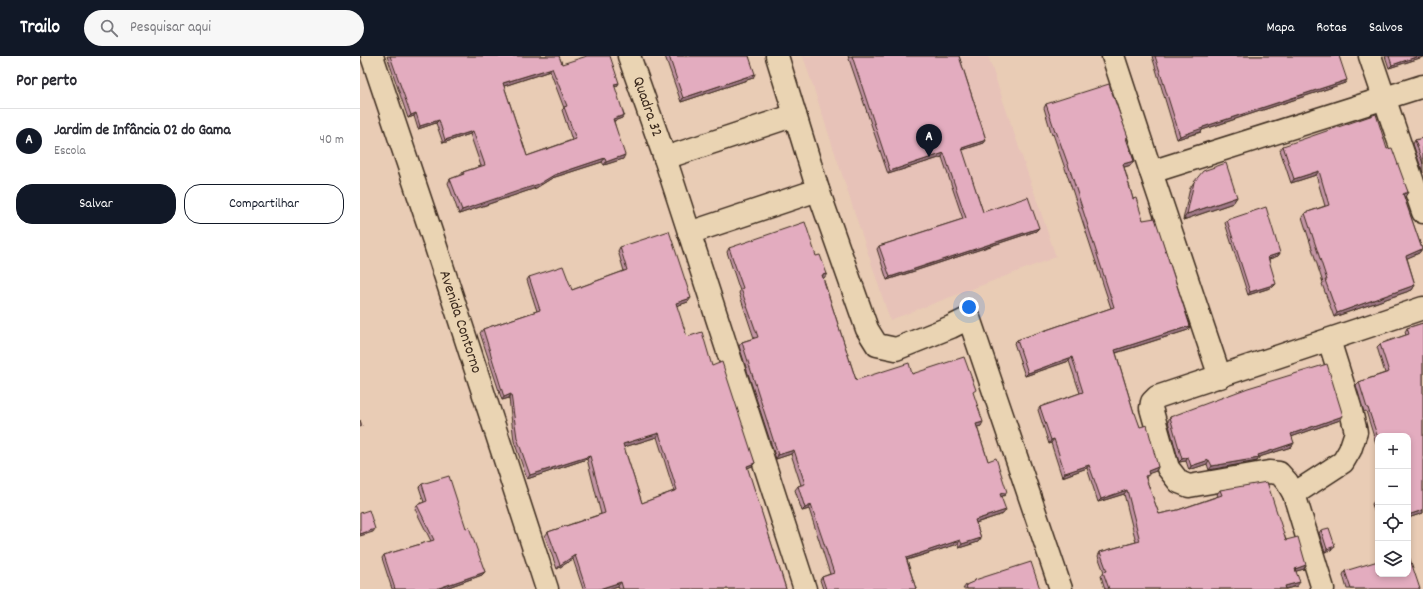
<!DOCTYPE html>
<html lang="pt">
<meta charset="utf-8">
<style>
:root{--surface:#fff;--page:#f7f7f7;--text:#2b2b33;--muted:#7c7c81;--line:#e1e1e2;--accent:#111827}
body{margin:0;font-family:Dekko,sans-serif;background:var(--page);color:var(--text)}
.controls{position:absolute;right:12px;bottom:12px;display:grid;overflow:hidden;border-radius:8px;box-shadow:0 2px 6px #0003}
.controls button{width:36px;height:36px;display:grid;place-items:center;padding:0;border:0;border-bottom:1px solid var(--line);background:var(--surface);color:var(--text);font:20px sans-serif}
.you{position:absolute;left:609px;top:251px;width:14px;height:14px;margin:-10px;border:3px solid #fff;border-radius:50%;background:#1a73e8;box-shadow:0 0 0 6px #1a73e833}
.badge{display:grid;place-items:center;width:26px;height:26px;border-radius:50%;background:var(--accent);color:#fff;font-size:13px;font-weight:700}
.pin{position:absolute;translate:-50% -33px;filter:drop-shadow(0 1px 2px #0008)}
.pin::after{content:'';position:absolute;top:21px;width:14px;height:12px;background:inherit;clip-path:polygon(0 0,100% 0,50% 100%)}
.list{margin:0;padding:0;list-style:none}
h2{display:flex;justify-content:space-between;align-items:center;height:52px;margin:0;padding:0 16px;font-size:17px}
h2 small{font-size:13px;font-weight:400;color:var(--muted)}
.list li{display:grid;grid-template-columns:26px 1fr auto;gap:12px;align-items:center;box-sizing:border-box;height:64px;padding:0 16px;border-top:1px solid var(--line)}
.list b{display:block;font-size:15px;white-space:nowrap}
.list p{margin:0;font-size:13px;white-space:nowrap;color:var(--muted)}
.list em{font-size:13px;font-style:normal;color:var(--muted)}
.actions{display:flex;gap:8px;padding:12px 16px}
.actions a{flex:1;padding:9px 0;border:1px solid var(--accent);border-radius:16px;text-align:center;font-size:14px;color:var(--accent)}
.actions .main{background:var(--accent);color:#fff}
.icon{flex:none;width:22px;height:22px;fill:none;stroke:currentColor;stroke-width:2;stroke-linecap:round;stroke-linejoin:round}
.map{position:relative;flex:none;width:1063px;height:533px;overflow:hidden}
header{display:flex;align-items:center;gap:24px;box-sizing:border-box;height:56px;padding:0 20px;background:var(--accent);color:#fff}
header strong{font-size:19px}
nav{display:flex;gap:22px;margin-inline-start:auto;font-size:14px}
.search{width:280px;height:36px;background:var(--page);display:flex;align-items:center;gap:10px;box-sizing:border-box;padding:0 14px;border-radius:22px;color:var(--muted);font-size:15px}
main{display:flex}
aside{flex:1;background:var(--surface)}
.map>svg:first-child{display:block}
.built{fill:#e7c2b8}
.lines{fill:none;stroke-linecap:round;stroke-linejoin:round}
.street-casing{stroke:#3b2a1e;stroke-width:25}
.street{stroke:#ead4b3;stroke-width:22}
.wall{fill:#c394a4;stroke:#3b2a1e;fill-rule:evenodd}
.shaded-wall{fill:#9f7886;stroke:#3b2a1e}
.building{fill:#e3acbf;stroke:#3b2a1e;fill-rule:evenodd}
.labels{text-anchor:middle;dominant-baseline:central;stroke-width:3;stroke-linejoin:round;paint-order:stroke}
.street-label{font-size:16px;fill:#3b2a1e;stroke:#ead4b3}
</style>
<header>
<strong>Trailo</strong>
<div class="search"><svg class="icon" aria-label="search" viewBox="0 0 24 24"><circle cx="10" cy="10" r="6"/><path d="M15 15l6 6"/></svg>Pesquisar aqui</div>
<nav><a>Mapa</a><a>Rotas</a><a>Salvos</a></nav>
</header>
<main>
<aside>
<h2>Por perto<small></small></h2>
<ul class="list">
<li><span class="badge">A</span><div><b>Jardim de Infância 02 do Gama</b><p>Escola</p></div><em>40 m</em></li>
</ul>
<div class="actions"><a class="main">Salvar</a><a>Compartilhar</a></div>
</aside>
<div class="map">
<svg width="1063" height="533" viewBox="0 0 1063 533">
<rect width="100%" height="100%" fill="#e9ccb5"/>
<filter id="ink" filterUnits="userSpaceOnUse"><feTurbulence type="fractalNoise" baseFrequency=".025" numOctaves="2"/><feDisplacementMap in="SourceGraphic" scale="8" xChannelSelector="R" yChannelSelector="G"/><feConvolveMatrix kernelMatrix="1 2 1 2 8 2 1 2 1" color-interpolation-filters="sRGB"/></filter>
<g filter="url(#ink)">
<!-- built -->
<path class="built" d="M 443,0 L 628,0 L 696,201 L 530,264 Z"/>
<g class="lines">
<defs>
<g id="street">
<path d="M 12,0 L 75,188 L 187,533"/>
<path d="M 269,0 L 305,102 L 445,533"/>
<path d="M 417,0 L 458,134 L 507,273 L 517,289 L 536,293 L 591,271 L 609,262 L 701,533"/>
<path d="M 753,0 L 791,116 L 860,321"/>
<path d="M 1010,0 L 1063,156"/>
<path d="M 305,102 L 435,59"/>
<path d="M 791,116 L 1063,30"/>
<path d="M 329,177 L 458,134"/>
<path d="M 934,438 L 983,406 L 990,394 L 996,376 L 990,351 L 969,284"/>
<path d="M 963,533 L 934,438 L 927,426 L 919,417 L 909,416 L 829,430 L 819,426 L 808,412 L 791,352 L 792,346 L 797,341 L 1063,252"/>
</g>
</defs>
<!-- street casing -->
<use href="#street" class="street-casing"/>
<!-- street -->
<use href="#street" class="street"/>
</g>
<!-- wall -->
<g class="wall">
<path d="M 27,0 L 199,0 L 202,8 L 259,27 L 257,30 L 254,31 L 262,62 L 254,65 L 263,103 L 244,109 L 242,106 L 192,122 L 176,132 L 99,158 L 88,127 L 90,123 L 101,119 L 103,116 L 121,110 L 110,78 L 83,87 L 76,67 L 58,73 L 54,60 L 48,62 ZM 190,15 L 204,52 L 202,54 L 212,84 L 167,100 L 144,30 Z"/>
<path d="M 305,0 L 389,0 L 393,22 L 321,46 Z"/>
<path d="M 488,0 L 599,0 L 626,84 L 624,87 L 602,94 L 623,156 L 676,175 L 527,224 L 517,193 L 519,190 L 603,163 L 582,101 L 528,118 Z"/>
<path d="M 792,0 L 979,0 L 985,27 L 842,74 L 841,76 L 817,83 Z"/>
<path d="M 1025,0 L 1063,0 L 1063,1 L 1029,12 Z"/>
<path d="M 686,48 L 766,84 L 774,105 L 771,109 L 764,111 L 773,143 L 783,164 L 830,270 L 828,274 L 756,297 L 774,357 L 780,371 L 798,411 L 796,415 L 789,417 L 786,422 L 786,423 L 799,458 L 818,454 L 858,440 L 857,438 L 860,434 L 926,484 L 946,509 L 944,513 L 936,515 L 937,530 L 926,533 L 745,533 L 741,520 L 744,516 L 738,500 L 740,496 L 776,486 L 764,438 L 738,446 L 727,412 L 702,421 L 691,387 L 689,388 L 678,354 L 680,351 L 720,337 L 709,305 L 665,320 L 654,287 L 657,284 L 751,252 L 707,118 L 693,78 L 692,79 L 684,52 Z"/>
<path d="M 1063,82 L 1063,117 L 1053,88 L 1055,84 Z"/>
<path d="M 923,90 L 1027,93 L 1048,136 L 1044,141 L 1062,193 L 1059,197 L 1047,202 L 1055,229 L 1052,234 L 974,261 L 962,228 L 963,227 L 942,161 L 945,157 L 965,150 L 956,119 L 931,127 L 920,94 Z"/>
<path d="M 834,126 L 877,141 L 873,147 L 823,164 L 830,132 Z"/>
<path d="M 867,164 L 920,197 L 918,200 L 909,203 L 913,231 L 888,239 L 865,167 Z"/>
<path d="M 260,191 L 328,246 L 316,250 L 327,281 L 352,310 L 395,407 L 392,410 L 387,412 L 426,533 L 259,533 L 258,530 L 248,533 L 223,533 L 213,503 L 197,513 L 185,480 L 188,476 L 241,458 L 227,403 L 167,423 L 154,385 L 149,342 L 142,344 L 120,277 L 123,273 L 177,255 L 167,224 L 169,221 L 212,234 L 264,215 L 258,195 ZM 297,381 L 314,435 L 282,447 L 264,391 Z"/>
<path d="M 369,192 L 456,200 L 464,222 L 463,222 L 496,324 L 552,318 L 613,338 L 621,370 L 617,371 L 628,405 L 645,439 L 641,441 L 643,458 L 616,467 L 621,482 L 618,486 L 599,492 L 598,488 L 547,504 L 556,533 L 463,533 L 460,524 L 462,521 L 470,518 L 449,453 L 442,455 L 435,434 L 438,430 L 441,429 L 431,398 L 416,403 L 379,290 L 382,286 L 394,282 L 379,237 L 380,235 L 367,196 Z"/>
<path d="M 1063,267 L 1063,457 L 1048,462 L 1018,380 L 1018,394 L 1006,355 L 1004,356 L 996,329 L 999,326 L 1025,317 L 1017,291 L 1020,288 L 1046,279 L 1045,276 L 1047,272 Z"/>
<path d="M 810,361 L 980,364 L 931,381 L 934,387 L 931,391 L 899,401 L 897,405 L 849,414 L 847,408 L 829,414 L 826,405 L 819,406 L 808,365 Z"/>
<path d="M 62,428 L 106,472 L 125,516 L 122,519 L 83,533 L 32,533 L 22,502 L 24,499 L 71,485 L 55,453 L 57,449 L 64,446 L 59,431 Z"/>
<path d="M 1018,443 L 1018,467 L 1012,448 L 1015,444 Z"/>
<path d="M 961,474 L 973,493 L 965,496 L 959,477 Z"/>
<path d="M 985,515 L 1060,533 L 987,533 L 983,519 Z"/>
<path d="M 615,524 L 680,533 L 603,533 L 606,529 L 614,526 Z"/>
</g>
<!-- shaded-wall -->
<g class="shaded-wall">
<path d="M 1059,0 L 1063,0 L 1063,1 L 1029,12 L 1032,9 Z"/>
<path d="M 192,12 L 190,15 L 141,31 L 143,27 Z"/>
<path d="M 395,18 L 393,22 L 321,46 L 323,42 Z"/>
<path d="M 987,24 L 985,27 L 842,74 L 841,76 L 817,83 L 820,80 L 843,71 Z"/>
<path d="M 259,27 L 257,30 L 251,32 L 254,28 Z"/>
<path d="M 56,57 L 54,60 L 48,62 L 51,59 Z"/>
<path d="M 264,59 L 262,62 L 251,66 L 253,63 Z"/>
<path d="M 79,64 L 76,67 L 58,73 L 60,70 Z"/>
<path d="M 113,75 L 110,78 L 83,87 L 85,84 Z"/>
<path d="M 626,84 L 624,87 L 599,95 L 602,92 Z"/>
<path d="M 584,97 L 582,101 L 528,118 L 530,115 Z"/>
<path d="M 265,99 L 263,103 L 244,109 L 246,106 Z"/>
<path d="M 245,102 L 242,106 L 192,122 L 176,132 L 99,158 L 102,154 L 194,119 Z"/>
<path d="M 774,105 L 771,109 L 761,112 L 763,108 Z"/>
<path d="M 959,115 L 956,119 L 931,127 L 934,123 Z"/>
<path d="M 1048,136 L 1045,141 L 1040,142 L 1043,138 Z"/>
<path d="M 877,141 L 873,147 L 823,164 L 827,158 Z"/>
<path d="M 679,172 L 676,175 L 527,224 L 530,221 Z"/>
<path d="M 1062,193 L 1059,197 L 1043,204 L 1046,200 Z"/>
<path d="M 920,197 L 918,200 L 906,204 L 908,201 Z"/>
<path d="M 467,218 L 464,222 L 460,223 L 462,219 Z"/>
<path d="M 916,228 L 913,231 L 888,239 L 890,236 Z"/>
<path d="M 1055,229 L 1052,234 L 974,261 L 977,257 Z"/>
<path d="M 331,242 L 328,246 L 313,251 L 316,247 Z"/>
<path d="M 830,270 L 828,274 L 752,298 L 755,294 Z"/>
<path d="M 712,301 L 709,305 L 665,320 L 668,317 Z"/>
<path d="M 151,338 L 149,342 L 142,344 L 144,341 Z"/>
<path d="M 983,360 L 980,364 L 928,382 L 931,378 Z"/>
<path d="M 623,366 L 621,370 L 614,372 L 616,368 Z"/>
<path d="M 299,377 L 297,381 L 261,392 L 263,388 Z"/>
<path d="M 694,383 L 691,387 L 689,388 L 691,384 Z"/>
<path d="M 934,387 L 931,391 L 896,402 L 898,399 Z"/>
<path d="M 434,394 L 431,398 L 416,403 L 418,399 Z"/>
<path d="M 230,400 L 227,403 L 167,423 L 170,419 Z"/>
<path d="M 828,401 L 826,405 L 819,406 L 822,403 Z"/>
<path d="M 899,402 L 897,405 L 849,414 L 852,410 Z"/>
<path d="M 849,404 L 847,408 L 829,414 L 831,410 Z"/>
<path d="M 395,407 L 392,410 L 384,414 L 387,410 Z"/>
<path d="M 729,409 L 727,412 L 702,421 L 705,417 Z"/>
<path d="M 798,411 L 796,415 L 785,419 L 788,415 Z"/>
<path d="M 767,434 L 764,438 L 738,446 L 741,443 Z"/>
<path d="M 647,436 L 645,439 L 637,442 L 640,438 Z"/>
<path d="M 451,449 L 449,453 L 442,455 L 445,452 Z"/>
<path d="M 646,454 L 643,458 L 612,468 L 615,464 Z"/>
<path d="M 1063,454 L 1063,457 L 1048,462 L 1048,459 Z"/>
<path d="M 15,473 L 13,476 L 0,480 L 0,478 Z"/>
<path d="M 621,482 L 618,486 L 599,492 L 602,488 Z"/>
<path d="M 600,484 L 598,488 L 543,505 L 546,502 Z"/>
<path d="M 975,490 L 973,493 L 965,496 L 967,493 Z"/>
<path d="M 215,499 L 213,503 L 197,513 L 200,509 Z"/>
<path d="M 946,509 L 944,513 L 933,516 L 935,513 Z"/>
<path d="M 125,516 L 122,519 L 83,533 L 76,533 Z"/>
<path d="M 261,526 L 258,530 L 248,533 L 239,533 Z"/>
<path d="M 940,526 L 937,530 L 926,533 L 925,530 Z"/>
</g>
<!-- building -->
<g class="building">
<path d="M 30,0 L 199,0 L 202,8 L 227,0 L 250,0 L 259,27 L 254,28 L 264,59 L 253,63 L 265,99 L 246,106 L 245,102 L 194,119 L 179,128 L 102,154 L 90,123 L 104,118 L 103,116 L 125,109 L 113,75 L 85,84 L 79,64 L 60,70 L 56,57 L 51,59 ZM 192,12 L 207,50 L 204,51 L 216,83 L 167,100 L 143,27 Z"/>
<path d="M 309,0 L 389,0 L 395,18 L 323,42 Z"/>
<path d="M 492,0 L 599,0 L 626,84 L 602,92 L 623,156 L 668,141 L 679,172 L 530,221 L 519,190 L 606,162 L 584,97 L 530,115 Z"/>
<path d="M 795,0 L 979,0 L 987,24 L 843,71 L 843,72 L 820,80 Z"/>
<path d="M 1029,0 L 1059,0 L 1032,9 Z"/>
<path d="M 749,28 L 768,81 L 766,82 L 774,105 L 763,108 L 773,143 L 776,142 L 783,164 L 795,162 L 830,270 L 755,294 L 774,357 L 775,357 L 780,371 L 787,369 L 798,411 L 788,415 L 789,419 L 785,420 L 799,458 L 818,454 L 862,439 L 860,434 L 907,426 L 926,484 L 938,481 L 946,509 L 935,513 L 940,526 L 925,530 L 926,533 L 749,533 L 743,516 L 747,515 L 740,496 L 780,485 L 767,434 L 741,443 L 729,409 L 705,417 L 694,383 L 691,384 L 680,351 L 723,336 L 712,301 L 668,317 L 657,284 L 754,251 L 710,114 L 696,75 L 695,75 L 686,48 Z"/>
<path d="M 1016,58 L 1027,93 L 1032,92 L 1048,136 L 1043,138 L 1062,193 L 1046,200 L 1055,229 L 977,257 L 965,224 L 967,224 L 945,157 L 969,149 L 959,115 L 934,123 L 923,90 Z"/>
<path d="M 1063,82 L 1063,108 L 1055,84 Z"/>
<path d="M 866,107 L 877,141 L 827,158 L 834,126 L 843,115 Z"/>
<path d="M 906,151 L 920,197 L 908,201 L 916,228 L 890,236 L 867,164 Z"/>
<path d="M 445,166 L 456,200 L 460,199 L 467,218 L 462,219 L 496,324 L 549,307 L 552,318 L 604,301 L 616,334 L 613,336 L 623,366 L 616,368 L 628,405 L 636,402 L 647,436 L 640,438 L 646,454 L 615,464 L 621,482 L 602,488 L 600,484 L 546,502 L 556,533 L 466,533 L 462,521 L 474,517 L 451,449 L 445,452 L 438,430 L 445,428 L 434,394 L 418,399 L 385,296 L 382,286 L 398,281 L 381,233 L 383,232 L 369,192 Z"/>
<path d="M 309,175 L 331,242 L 316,247 L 327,281 L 342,276 L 352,310 L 362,306 L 395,407 L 387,410 L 426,533 L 263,533 L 261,526 L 239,533 L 226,533 L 215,499 L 200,509 L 188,476 L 245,457 L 230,400 L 170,419 L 157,382 L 151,338 L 144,341 L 123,273 L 180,254 L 169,221 L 203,210 L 212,234 L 267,214 L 260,191 ZM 299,377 L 317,434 L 282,447 L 263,388 Z"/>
<path d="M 1063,267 L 1063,454 L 1048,459 L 1048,380 L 1018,380 L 1018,382 L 1008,352 L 1007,352 L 999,326 L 1029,316 L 1020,288 L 1049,278 L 1047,272 Z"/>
<path d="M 967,308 L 983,360 L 931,378 L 934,387 L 898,399 L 899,402 L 852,410 L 849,404 L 831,410 L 828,401 L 822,403 L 810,361 L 888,332 Z"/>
<path d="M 0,364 L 2,370 L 0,371 Z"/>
<path d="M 89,420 L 106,472 L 109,471 L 125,516 L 76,533 L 35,533 L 24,499 L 74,484 L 57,449 L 67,445 L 62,428 Z"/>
<path d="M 1018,443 L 1018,455 L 1015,444 Z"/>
<path d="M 9,454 L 15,473 L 0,478 L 0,457 Z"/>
<path d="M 969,472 L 975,490 L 967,493 L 961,474 Z"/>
<path d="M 1048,497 L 1060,533 L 991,533 L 985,515 L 1018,505 L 1018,518 L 1048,518 Z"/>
<path d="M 671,506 L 680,533 L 607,533 L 606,529 L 615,525 L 615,524 Z"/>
</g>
</g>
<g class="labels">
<!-- street labels -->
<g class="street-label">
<text transform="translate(287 51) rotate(71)">Quadra 32</text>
<text transform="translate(100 266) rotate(72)">Avenida Contorno</text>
</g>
</g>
</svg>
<div class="controls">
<button>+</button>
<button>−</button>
<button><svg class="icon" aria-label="locate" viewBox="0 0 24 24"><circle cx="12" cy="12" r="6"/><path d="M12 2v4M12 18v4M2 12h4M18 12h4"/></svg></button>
<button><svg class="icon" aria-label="layers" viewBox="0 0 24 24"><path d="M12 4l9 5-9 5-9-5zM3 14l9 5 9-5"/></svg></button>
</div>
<div class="you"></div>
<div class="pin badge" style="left:569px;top:101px">A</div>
</div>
</main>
